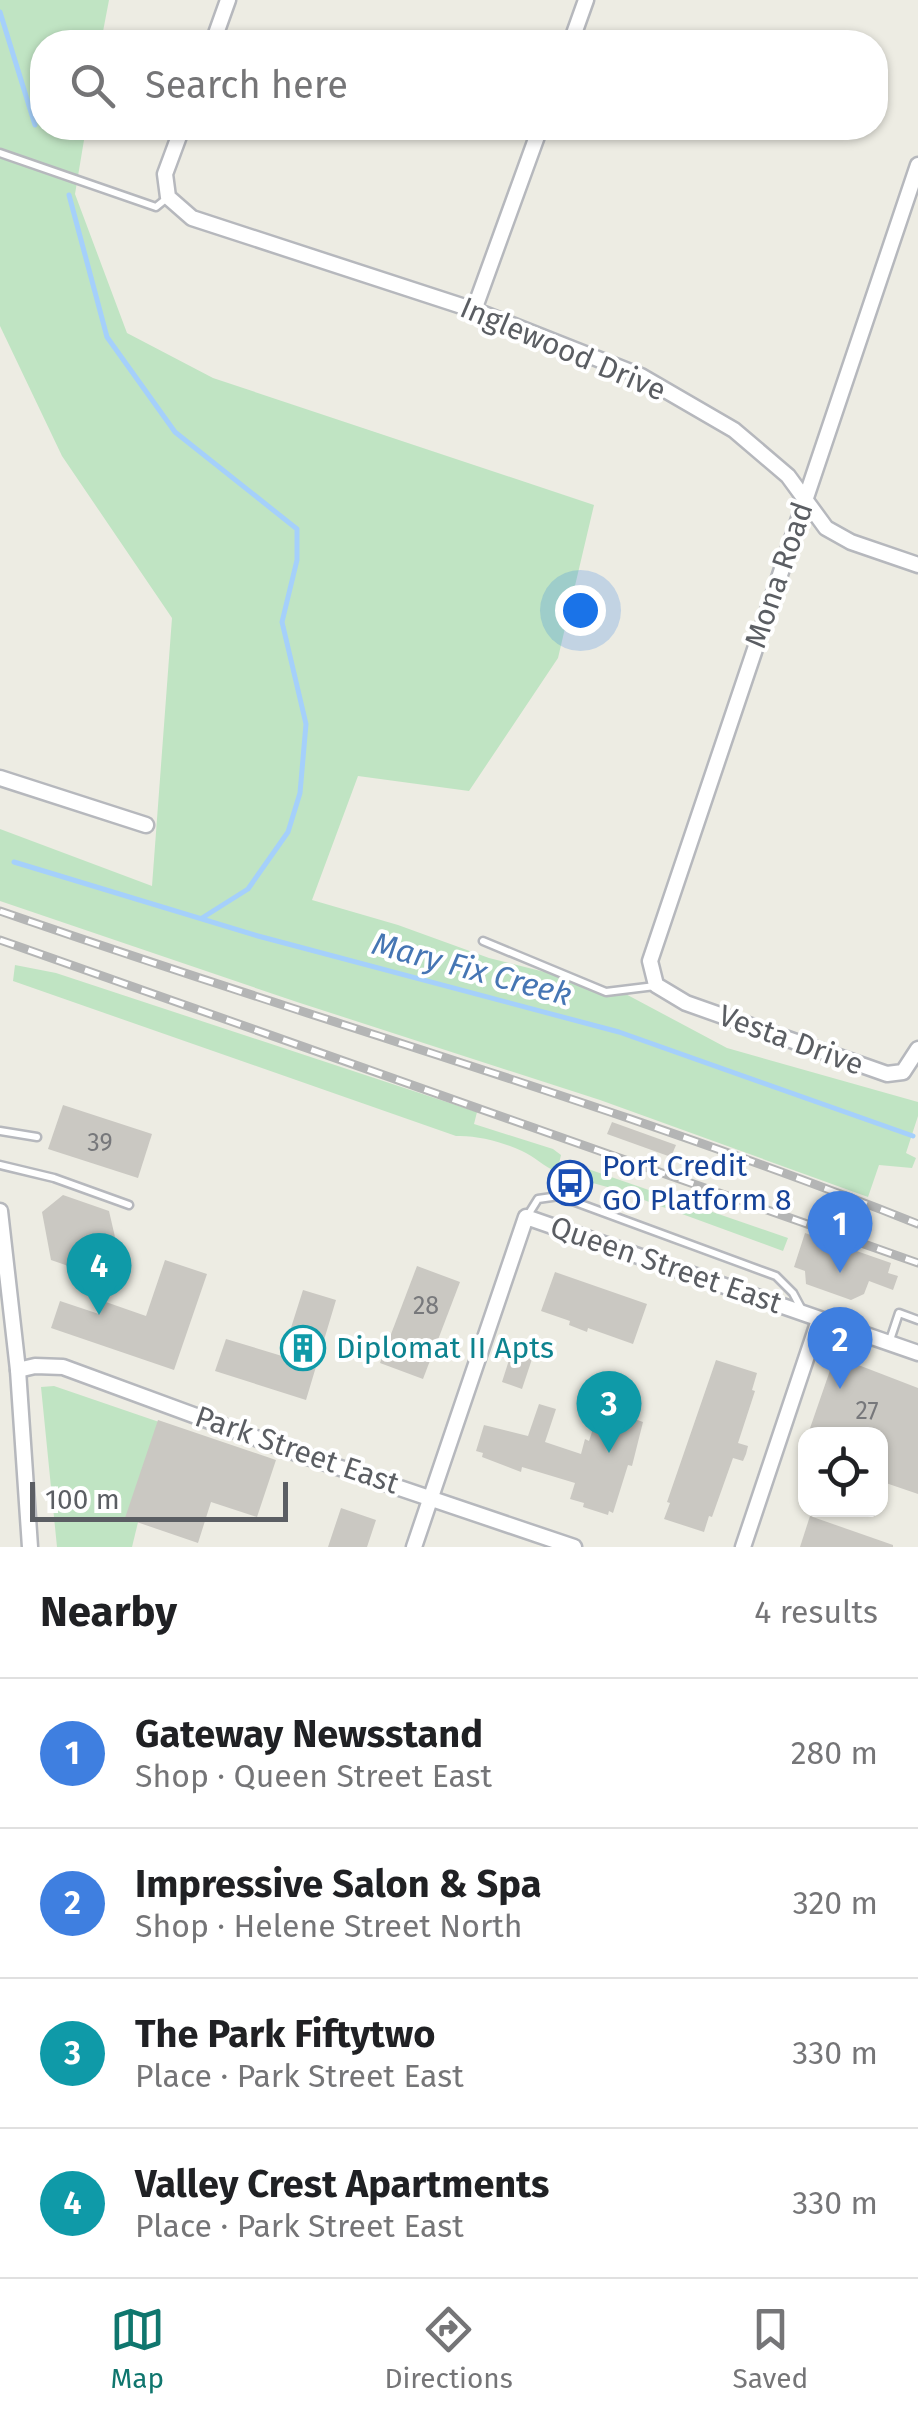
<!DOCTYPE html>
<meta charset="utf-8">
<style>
:root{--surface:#fff;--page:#f6f6f6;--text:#202124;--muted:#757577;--line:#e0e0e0;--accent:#0f766e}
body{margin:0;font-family:"Fira Sans",sans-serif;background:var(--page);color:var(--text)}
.controls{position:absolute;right:30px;bottom:30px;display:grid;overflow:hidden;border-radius:20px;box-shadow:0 2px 8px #0004}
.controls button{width:90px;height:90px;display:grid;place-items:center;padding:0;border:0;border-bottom:2px solid var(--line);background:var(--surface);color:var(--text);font:50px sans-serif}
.scale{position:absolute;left:30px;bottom:25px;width:258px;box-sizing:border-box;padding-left:10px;border:5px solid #5b5e63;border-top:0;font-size:28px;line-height:35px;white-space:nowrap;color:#5b5e63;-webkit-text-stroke:8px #fff;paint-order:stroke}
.you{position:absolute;left:580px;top:610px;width:35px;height:35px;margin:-25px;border:8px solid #fff;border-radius:50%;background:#1a73e8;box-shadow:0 0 0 15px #1a73e833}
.badge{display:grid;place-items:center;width:65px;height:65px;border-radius:50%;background:var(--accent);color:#fff;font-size:32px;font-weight:700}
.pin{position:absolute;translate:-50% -82px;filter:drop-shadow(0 2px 5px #0008)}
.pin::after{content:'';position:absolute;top:52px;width:35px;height:30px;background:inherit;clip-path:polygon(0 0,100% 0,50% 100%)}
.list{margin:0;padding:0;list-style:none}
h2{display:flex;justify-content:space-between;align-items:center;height:130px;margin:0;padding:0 40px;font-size:42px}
h2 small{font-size:32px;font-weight:400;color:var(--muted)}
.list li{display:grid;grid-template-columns:65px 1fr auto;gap:30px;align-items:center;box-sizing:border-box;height:150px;padding:0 40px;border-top:2px solid var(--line)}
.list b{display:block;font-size:38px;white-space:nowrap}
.list p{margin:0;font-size:32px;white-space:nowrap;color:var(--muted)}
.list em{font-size:32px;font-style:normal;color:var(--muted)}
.icon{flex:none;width:55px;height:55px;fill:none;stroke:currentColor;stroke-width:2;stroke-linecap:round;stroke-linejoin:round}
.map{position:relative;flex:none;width:918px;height:1547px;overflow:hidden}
.search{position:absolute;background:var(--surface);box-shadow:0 2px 8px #0004;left:30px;right:30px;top:30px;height:110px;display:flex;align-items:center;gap:25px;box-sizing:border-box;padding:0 35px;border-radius:40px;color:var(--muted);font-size:38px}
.sheet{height:730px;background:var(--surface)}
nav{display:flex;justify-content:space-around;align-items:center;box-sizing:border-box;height:140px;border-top:2px solid var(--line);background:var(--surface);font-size:28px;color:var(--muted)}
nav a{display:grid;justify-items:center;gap:5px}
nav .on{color:var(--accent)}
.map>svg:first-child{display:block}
.green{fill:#c0e4c3}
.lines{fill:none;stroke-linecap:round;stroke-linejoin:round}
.stream{stroke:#a5d0fb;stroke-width:5}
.building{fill:#cac8c2}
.service-casing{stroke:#b6b8bd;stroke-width:11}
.minor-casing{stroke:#b6b8bd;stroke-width:19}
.service{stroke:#fff;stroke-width:6}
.minor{stroke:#fff;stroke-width:14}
.rail-casing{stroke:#b4b5b5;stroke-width:9}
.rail{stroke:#fff;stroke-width:5;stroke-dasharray:15;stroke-linecap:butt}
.labels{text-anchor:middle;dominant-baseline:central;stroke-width:8;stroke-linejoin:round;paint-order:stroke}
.number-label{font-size:25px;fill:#77787b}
.street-label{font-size:30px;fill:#5b5e63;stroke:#fff}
.transit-label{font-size:30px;fill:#164399;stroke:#fff;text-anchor:start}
.culture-label{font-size:30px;fill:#0d838f;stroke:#fff;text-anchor:start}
.water-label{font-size:32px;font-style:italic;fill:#4676b4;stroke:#fff}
</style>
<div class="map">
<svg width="918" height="1547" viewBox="0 0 918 1547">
<rect width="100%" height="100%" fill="#edece3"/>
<!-- green -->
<g class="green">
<path d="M 0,0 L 109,0 L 101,42 L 42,42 L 42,128 L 86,128 L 75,194 L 127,333 L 213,378 L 594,505 L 558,658 L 469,791 L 358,776 L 312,900 L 398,925 L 489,958 L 620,991 L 727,1048 L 918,1102 L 918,1116 L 906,1153 L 916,1158 L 912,1168 L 879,1165 L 868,1197 L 600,1100 L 297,1002 L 0,901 L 0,829 L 152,886 L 172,618 L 62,456 L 0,326 Z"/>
<path d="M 15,965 L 56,973 L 477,1112 L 474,1124 L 553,1149 L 561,1155 L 557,1172 C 544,1167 534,1156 522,1151 C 502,1142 477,1135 456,1136 L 13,981 Z"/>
<path d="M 571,1160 L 588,1169 L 788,1238 L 783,1251 L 611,1188 L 567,1176 Z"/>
<path d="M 54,1386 L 162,1423 L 132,1547 L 57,1547 L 41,1387 Z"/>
</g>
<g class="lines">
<!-- stream -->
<g class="stream">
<path d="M 0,12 L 35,125"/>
<path d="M 69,195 L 107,337 L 175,432 L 297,529 L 297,560 L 282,622 L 306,724 L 300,793 L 288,832 L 248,889 L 202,918"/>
<path d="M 14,862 L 258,936 L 619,1032 L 913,1136"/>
</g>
</g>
<!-- building -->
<g class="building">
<path d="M 63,1105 L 152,1134 L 138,1178 L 48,1149 Z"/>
<path d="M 612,1122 L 676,1145 L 671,1157 L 607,1134 Z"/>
<path d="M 63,1195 L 109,1211 L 115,1237 L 77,1269 L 51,1260 L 42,1212 Z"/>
<path d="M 805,1233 L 891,1263 L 888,1273 L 898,1276 L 893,1290 L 869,1281 L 864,1294 L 851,1300 L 806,1284 L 805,1271 L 794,1267 Z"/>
<path d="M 165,1260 L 207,1274 L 174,1370 L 51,1328 L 60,1301 L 99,1314 L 103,1301 L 146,1316 Z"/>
<path d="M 417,1266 L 460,1282 L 423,1379 L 380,1363 Z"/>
<path d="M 555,1272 L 647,1304 L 633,1344 L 588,1328 L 587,1332 L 569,1325 L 570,1321 L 541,1311 Z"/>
<path d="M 303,1290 L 336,1300 L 306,1400 L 215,1371 L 226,1339 L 282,1356 Z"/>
<path d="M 518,1354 L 532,1359 L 522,1389 L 502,1382 L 509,1360 L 516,1362 Z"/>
<path d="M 835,1356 L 918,1388 L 918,1494 L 880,1481 L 880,1434 L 808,1434 Z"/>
<path d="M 716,1360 L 757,1373 L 752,1390 L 755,1391 L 738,1443 L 748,1446 L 746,1454 L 743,1461 L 733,1458 L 712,1517 L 709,1516 L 704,1532 L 664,1519 L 670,1503 L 667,1502 Z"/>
<path d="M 539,1404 L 556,1409 L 545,1442 L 581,1454 L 585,1439 L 589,1441 L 600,1407 L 628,1413 L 626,1416 L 643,1422 L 632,1466 L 628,1465 L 613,1513 L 609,1511 L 608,1515 L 583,1507 L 584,1503 L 570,1499 L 575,1483 L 522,1467 L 521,1472 L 482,1457 L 483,1453 L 476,1451 L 484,1425 L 528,1436 Z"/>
<path d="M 158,1420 L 276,1460 L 257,1517 L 211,1502 L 198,1543 L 125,1518 Z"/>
<path d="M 341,1508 L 376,1520 L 367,1547 L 328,1547 Z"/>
<path d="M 810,1516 L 893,1545 L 893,1547 L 800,1547 Z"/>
</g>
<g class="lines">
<defs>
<g id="service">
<path d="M 0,153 L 156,207 L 167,198"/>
<path d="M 483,941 L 606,992 L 655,986"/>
<path d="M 0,1131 L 37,1137"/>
<path d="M 0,1165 L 54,1178 L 129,1205"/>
<path d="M 528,1215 L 538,1199 L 559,1196 L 776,1276 L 793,1293 L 801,1308"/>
<path d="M 890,1340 L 899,1313 L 918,1320"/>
</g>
<g id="minor">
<path d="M 213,42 L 228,0"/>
<path d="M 571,42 L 586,0"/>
<path d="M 182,128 L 165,174 L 168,197 L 192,218 L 474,310 L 641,376 L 734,430 L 788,476 L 826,528 L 851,542 L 918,565"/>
<path d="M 918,165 L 650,961 L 656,985 L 686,1003 L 887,1074 L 903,1072 L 918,1049"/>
<path d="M 474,310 L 540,128"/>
<path d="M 0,778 L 146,825"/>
<path d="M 0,1211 L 18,1370 L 30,1547"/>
<path d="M 18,1370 L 35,1366 L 63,1367 L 302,1455 L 574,1547"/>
<path d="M 414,1547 L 526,1217 L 918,1353"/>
<path d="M 743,1547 L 819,1320"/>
</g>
</defs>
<!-- service casing -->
<use href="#service" class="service-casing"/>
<!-- minor casing -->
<use href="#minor" class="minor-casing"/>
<!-- service -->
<use href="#service" class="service"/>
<!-- minor -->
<use href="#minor" class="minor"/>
<defs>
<g id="rail">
<path d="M 0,911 C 305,1017 618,1105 918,1224"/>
<path d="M 0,940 L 918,1263"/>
</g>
</defs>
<!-- rail casing -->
<use href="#rail" class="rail-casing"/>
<!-- rail -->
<use href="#rail" class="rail"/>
</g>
<!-- icons -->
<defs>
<symbol id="bus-ring" viewBox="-11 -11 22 22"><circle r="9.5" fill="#fff" stroke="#1a4fb4" stroke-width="1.5"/><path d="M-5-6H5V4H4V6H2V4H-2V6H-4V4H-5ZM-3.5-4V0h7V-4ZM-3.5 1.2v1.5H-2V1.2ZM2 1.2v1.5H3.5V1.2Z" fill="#1a4fb4"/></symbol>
<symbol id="building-ring" viewBox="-11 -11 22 22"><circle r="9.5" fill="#fff" stroke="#0f9aa8" stroke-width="1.5"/><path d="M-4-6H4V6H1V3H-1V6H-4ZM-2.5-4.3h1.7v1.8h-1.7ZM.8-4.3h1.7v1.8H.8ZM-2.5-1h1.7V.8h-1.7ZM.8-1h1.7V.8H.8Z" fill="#0f9aa8"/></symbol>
</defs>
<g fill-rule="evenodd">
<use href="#bus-ring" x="545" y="1158" width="50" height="50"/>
<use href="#building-ring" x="278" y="1323" width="50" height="50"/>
</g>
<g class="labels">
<!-- number labels -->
<g class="number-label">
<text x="100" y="1143">39</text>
<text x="426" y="1306">28</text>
<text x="867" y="1411">27</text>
</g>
<!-- street labels -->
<g class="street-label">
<text transform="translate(563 349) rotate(23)">Inglewood Drive</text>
<text transform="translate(779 575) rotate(-71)">Mona Road</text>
<text transform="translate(791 1040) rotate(20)">Vesta Drive</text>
<text transform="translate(666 1265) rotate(19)">Queen Street East</text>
<text transform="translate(297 1450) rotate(19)">Park Street East</text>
</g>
<!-- transit labels -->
<g class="transit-label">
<text x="602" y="1166">Port Credit<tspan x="602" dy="34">GO Platform 8</tspan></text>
</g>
<!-- culture labels -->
<g class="culture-label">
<text x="336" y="1348">Diplomat II Apts</text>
</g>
<!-- water labels -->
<g class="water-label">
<text transform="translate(472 969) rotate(15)">Mary Fix Creek</text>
</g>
</g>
</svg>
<div class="controls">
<button><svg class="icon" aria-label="locate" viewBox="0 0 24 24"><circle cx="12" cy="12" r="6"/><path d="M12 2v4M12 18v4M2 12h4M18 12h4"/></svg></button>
</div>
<div class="scale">100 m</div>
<div class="you"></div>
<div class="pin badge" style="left:840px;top:1273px;background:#3f7fe0">1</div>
<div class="pin badge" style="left:840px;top:1389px;background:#3f7fe0">2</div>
<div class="pin badge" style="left:609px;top:1453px;background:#0f9aa8">3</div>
<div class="pin badge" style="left:99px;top:1315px;background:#0f9aa8">4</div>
<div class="search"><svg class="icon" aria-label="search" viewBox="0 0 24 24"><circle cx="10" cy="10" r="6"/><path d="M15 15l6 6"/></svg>Search here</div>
</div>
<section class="sheet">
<h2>Nearby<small>4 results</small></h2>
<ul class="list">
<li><span class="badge" style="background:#3f7fe0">1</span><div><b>Gateway Newsstand</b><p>Shop · Queen Street East</p></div><em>280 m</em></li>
<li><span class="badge" style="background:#3f7fe0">2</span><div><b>Impressive Salon &amp; Spa</b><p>Shop · Helene Street North</p></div><em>320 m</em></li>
<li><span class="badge" style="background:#0f9aa8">3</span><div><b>The Park Fiftytwo</b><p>Place · Park Street East</p></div><em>330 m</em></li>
<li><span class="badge" style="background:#0f9aa8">4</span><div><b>Valley Crest Apartments</b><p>Place · Park Street East</p></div><em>330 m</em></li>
</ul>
</section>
<nav>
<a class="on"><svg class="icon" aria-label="map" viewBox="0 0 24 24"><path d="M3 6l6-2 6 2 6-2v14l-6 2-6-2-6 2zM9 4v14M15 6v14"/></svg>Map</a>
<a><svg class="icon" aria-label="directions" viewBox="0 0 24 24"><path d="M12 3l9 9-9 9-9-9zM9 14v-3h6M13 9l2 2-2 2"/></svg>Directions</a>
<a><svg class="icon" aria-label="saved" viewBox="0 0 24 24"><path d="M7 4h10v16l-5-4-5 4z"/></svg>Saved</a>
</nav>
